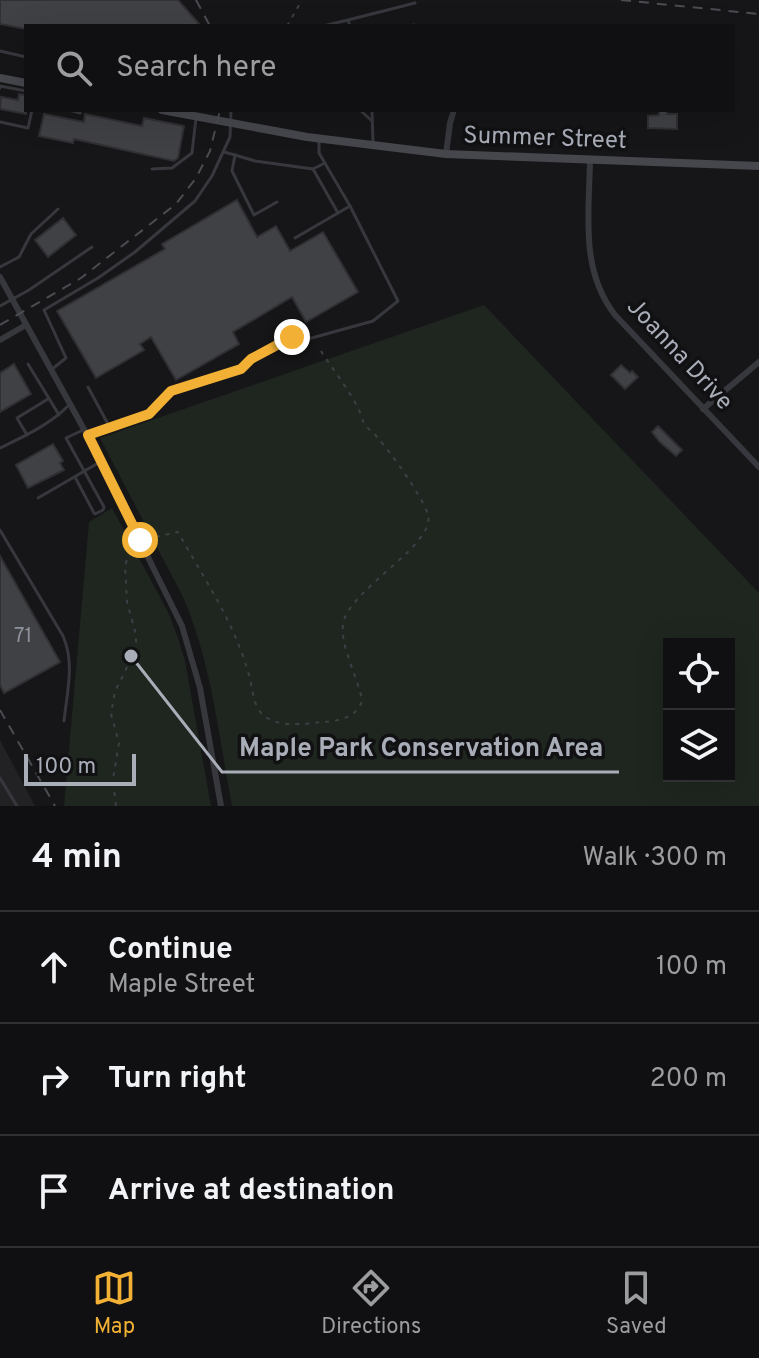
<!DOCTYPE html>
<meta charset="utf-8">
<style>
:root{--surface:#101012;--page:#1e1e20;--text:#f1f3f6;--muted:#9c9d9f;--line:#303032;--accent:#f2b134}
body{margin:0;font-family:Overpass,sans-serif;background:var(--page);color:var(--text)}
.controls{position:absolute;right:24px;bottom:24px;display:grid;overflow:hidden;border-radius:0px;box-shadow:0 8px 32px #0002}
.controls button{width:72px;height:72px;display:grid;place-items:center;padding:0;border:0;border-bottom:2px solid var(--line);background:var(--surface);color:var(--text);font:40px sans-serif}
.scale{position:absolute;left:24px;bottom:20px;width:112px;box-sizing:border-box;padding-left:8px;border:4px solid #a8adb8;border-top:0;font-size:22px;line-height:28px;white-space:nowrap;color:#a8adb8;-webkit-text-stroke:6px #111113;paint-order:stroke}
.stop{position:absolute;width:24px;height:24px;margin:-18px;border:6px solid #f2b134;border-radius:50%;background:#fff}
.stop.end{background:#f2b134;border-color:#fff;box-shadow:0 2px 8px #0008}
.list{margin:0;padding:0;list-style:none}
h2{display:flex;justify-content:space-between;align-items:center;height:104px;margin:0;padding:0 32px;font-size:34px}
h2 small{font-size:26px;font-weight:400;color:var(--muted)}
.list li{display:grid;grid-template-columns:52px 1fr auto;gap:24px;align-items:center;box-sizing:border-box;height:112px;padding:0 32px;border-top:2px solid var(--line)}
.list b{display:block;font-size:30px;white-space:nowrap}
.list p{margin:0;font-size:26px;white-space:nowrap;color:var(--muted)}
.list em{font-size:26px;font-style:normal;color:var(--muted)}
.icon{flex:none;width:44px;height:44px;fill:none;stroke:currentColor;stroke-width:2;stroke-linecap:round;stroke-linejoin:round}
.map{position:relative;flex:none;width:759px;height:806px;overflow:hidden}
.search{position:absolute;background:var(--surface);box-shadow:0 8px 32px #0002;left:24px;right:24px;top:24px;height:88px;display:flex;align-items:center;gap:20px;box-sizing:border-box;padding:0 28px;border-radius:0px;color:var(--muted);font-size:30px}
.sheet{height:440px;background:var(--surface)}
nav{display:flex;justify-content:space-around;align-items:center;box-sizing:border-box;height:112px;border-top:2px solid var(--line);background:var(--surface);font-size:22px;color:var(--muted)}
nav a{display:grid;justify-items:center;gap:4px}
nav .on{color:var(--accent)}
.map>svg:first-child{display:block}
.built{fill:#222225}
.green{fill:#1e261f;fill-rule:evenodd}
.building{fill:#404145;stroke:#303034;stroke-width:2}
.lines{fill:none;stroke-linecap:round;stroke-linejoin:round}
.path{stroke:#3d3f44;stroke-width:2;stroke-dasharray:4 6;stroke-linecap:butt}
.service{stroke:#37383d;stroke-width:3}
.minor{stroke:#37383d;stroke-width:6}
.secondary{stroke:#45474d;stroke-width:8}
.rail{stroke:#4a4c52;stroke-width:2;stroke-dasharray:10 8;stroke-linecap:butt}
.route{stroke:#f2b134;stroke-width:10}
.labels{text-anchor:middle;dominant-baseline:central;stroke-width:7;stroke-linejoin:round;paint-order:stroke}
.number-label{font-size:20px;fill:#8e929b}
.street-label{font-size:24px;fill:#a8adb8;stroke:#111113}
.leader{fill:none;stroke:#a8adb8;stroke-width:3}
.callout-dot{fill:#a8adb8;stroke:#111113;stroke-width:3}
.callout-label{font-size:26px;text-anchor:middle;font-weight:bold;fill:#a8adb8;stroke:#111113;stroke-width:7;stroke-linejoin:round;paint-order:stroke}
</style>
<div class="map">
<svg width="759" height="806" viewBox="0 0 759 806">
<rect width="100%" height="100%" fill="#161618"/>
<!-- built -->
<path class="built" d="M 0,740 L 35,806 L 0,806 Z"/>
<!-- green -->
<g class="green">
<path d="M 484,305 L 759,593 L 759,806 L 232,806 C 219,737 211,661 183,597 L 100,438 ZM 669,644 L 729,644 L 729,776 L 669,776 Z"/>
<path d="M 112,508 L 168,612 L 178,638 L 185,661 L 211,806 L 64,806 L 89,522 Z"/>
</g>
<!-- building -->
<g class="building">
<path d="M 0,0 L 178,0 L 201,26 L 26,26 L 26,29 L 0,24 Z"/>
<path d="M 19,94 L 26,95 L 26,114 L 0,109 L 1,97 L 18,100 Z"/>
<path d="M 659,110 L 667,110 L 667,114 L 677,114 L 677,129 L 648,128 L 648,116 L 659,115 Z"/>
<path d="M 44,114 L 84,122 L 85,114 L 142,126 L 144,118 L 184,126 L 178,158 L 174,161 L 74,139 L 73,143 L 39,136 Z"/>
<path d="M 237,200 L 257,237 L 276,226 L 290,251 L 323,232 L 358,292 L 306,322 L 292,297 L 233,332 L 239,344 L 176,380 L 151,337 L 140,344 L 144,350 L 96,378 L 57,311 L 165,249 L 162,244 Z"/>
<path d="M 63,218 L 76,235 L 48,257 L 35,240 Z"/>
<path d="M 14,364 L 31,394 L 0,412 L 0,373 Z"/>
<path d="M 621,365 L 630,373 L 632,371 L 638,377 L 625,389 L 611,375 Z"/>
<path d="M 658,426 L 682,450 L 676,456 L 660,442 L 652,432 Z"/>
<path d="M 53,444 L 63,461 L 60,463 L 64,470 L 28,488 L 16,465 Z"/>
<path d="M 0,556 L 60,662 L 4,693 L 0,685 Z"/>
</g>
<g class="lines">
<!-- path -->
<g class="path">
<path d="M 287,26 L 302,0"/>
<path d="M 146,539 L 178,532 C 198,568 225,609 239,646 C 243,655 246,665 249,675 C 253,688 252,704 263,715 C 278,728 304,724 322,722 C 339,721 356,718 362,701 C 358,676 340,647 343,624 C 348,590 436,545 428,515 C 423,497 391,453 378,438 C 374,433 369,430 365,425 C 362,420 361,414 358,408 C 348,388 333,370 321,351"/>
<path d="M 116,806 L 113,779 L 119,743 L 111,714 L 115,691 L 125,672 L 136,642 L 136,635 L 127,602 L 125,566 L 128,556 L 136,547"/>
</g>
<!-- service -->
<g class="service">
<path d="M 348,20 L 415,3"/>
<path d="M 323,26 L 348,20 L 350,26"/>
<path d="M 409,26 L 414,25"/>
<path d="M 0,51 L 26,57"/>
<path d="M 0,88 L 0,86 L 26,91"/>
<path d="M 69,110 L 80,113 L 80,110"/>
<path d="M 360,110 L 372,121"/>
<path d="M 372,110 L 373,143"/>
<path d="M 0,122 L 28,128 L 32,110"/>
<path d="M 224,152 L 235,155 L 232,171 L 254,215 L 277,202"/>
<path d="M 235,155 L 255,161 L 313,169 L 325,163"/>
<path d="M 152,169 L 172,168 L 192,153 L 196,118"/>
<path d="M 313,169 L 338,213"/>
<path d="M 295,238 L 350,206"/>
<path d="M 0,267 L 19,257 L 31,234 L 58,209"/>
<path d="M 0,306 L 29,290 L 92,247"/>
<path d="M 28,364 L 59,415"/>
<path d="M 51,370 L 66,358 L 44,310 L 98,278 L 135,252 L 195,201 L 212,176 L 230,137 L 231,110"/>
<path d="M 88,387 L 109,426"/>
<path d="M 27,435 L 17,418 L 48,399"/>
<path d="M 88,435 L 149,414 L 171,391 L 241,369 L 251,359 L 292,337 L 308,339 L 373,321 L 398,301 L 350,206 L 319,153 L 319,142"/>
<path d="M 0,448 C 25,436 51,424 70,404"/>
<path d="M 75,477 L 94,513 L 95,514 L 103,510 L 104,507 L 66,438 L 83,430"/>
<path d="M 38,498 L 100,462"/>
<path d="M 0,530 L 63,636 C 75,663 67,692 64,721"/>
<path d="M 0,778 L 17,806"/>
</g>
<!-- minor -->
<g class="minor">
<path d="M 446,154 L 450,123 L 454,110"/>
<path d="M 590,161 C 589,214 580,270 615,315 L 759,467"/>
<path d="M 0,277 L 91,442 L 182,626 L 200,688 L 221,806"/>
<path d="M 0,340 L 26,325"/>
<path d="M 703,409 L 759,362"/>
</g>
<!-- secondary -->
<g class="secondary">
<path d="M 0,78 L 26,83"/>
<path d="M 162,110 L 307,137 L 446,154 L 759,166"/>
</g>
<!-- rail -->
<g class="rail">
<path d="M 196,0 L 210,26"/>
<path d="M 621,0 L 759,14"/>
<path d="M 0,325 L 81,278 L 176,204 L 196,178 L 210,151 L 220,110"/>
<path d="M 0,710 L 55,806"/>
</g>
</g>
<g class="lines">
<!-- route -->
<path class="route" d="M 140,540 L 88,435 L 149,414 L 171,391 L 241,369 L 251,359 L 292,337"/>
</g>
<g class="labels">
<!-- number labels -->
<g class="number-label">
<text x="23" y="637">71</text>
</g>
<!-- street labels -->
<g class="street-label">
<text transform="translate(545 139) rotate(2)">Summer Street</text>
<text transform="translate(679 355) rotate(47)">Joanna Drive</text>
</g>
</g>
<!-- callouts -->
<path class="leader" d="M131 656L222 772H619"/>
<circle class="callout-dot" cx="131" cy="656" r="8"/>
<g class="callout-label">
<text x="421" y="756">Maple Park Conservation Area</text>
</g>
</svg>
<div class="controls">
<button><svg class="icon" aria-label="locate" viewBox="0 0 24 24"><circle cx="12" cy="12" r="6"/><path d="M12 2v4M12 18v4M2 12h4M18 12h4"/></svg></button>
<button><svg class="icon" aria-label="layers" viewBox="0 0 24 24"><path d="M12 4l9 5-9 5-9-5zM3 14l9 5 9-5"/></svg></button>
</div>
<div class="scale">100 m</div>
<div class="stop" style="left:140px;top:540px"></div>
<div class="stop end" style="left:292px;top:337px"></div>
<div class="search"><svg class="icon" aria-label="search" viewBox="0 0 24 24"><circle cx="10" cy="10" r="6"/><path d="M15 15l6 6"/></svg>Search here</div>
</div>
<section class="sheet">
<h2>4 min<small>Walk · 300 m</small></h2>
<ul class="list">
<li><svg class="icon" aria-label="ahead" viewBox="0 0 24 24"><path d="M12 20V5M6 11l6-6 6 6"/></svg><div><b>Continue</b><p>Maple Street</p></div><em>100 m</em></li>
<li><svg class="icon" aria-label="right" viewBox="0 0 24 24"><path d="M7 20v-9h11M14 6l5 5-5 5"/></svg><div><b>Turn right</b></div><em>200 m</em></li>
<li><svg class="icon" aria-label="arrive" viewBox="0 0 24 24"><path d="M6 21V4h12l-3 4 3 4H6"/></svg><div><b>Arrive at destination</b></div></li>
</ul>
</section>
<nav>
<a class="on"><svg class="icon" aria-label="map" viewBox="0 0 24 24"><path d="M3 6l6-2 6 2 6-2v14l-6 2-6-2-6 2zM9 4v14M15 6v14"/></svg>Map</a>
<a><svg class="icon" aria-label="directions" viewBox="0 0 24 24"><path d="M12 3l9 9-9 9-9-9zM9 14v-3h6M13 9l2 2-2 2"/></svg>Directions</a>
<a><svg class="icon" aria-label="saved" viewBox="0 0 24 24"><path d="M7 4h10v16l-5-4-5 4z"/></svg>Saved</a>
</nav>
